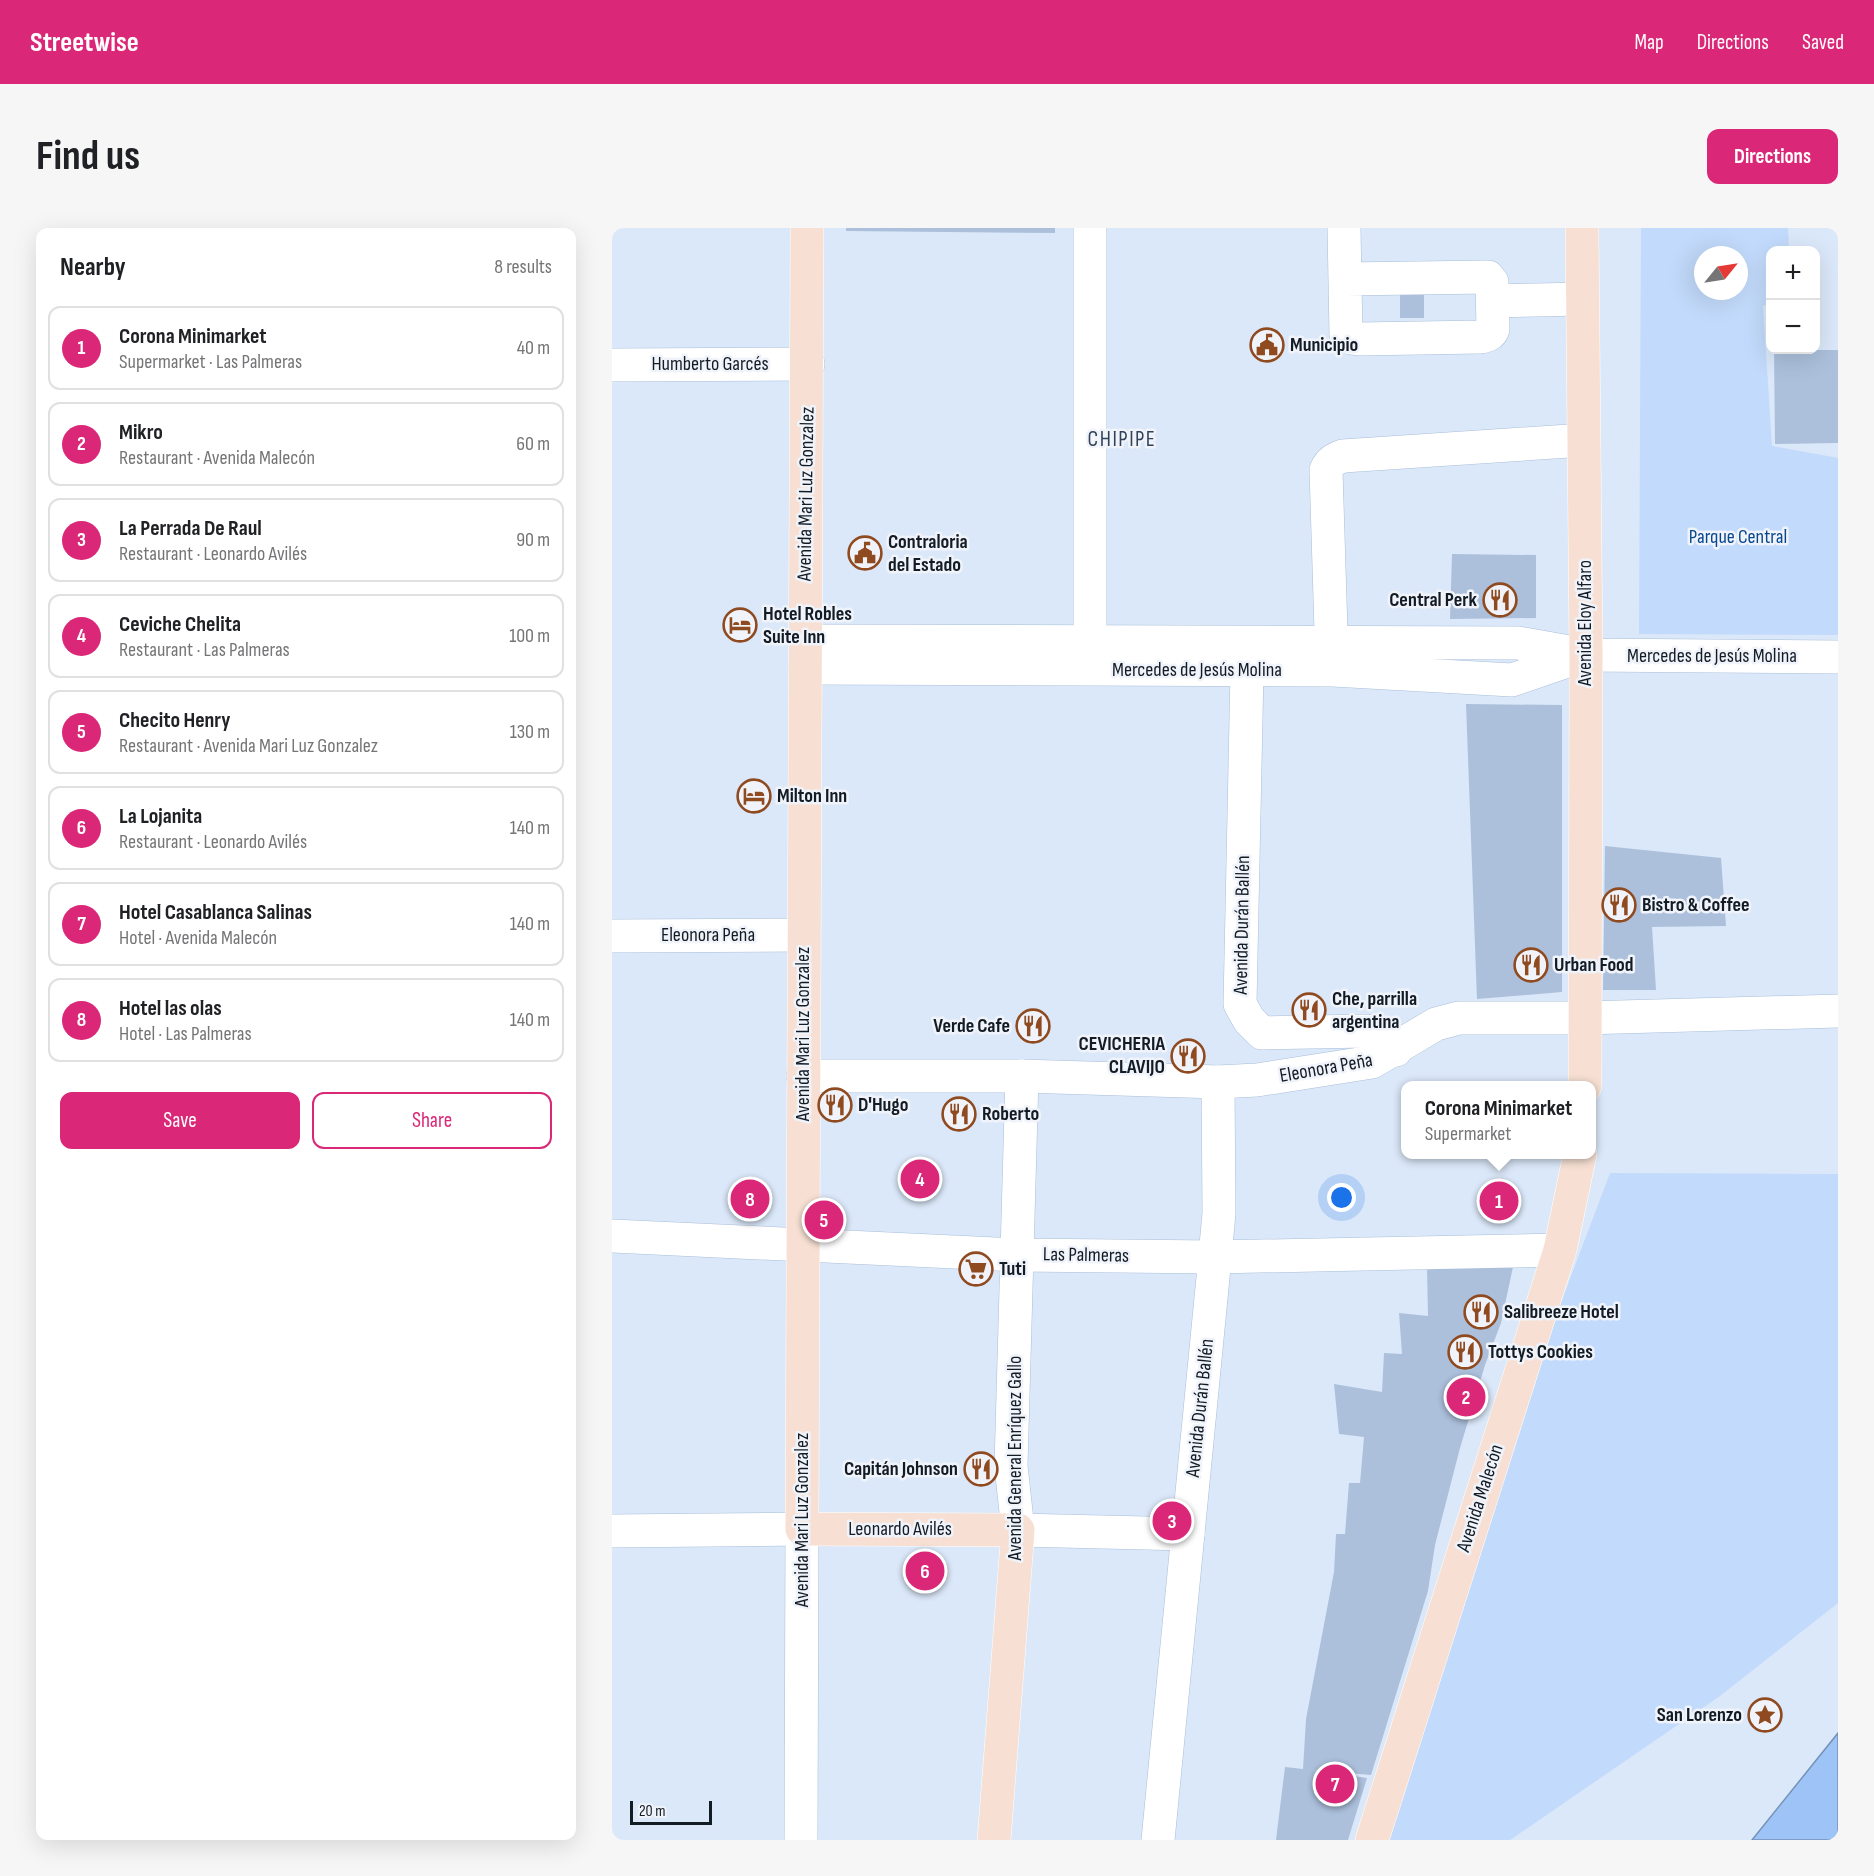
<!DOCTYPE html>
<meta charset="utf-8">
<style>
:root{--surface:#fff;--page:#f6f6f6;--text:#202124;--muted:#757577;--line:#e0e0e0;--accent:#db2777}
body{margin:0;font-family:"Sofia Sans Condensed",sans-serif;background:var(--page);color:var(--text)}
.controls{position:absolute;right:18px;top:18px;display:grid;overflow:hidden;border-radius:12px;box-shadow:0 6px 24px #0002}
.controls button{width:54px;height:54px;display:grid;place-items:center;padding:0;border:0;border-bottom:2px solid var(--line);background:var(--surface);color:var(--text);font:30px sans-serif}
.compass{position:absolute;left:1082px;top:18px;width:54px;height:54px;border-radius:50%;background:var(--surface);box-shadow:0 6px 24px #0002;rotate:60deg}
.scale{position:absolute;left:18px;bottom:15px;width:82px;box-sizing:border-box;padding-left:6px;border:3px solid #131b25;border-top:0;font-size:16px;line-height:21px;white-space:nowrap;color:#131b25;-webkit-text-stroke:4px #f0f4fa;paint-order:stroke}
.you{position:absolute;left:730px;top:970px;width:21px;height:21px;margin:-15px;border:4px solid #fff;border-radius:50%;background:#1a73e8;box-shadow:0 0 0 9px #1a73e833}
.badge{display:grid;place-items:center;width:39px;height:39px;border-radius:50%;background:var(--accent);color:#fff;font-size:20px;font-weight:700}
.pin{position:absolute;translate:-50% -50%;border:3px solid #fff;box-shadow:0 2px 6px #0006}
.popup{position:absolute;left:789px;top:853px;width:195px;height:78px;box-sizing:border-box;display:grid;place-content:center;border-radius:12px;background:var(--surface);filter:drop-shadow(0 2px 4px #0005);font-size:20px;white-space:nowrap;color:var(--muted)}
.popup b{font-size:22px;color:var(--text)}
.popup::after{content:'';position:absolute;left:50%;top:100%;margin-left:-12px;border:12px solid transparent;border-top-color:var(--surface)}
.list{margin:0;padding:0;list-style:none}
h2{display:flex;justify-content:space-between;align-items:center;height:78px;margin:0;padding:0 24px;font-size:26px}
h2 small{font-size:20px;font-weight:400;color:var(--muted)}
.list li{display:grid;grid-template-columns:39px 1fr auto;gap:18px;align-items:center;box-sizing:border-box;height:84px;margin:0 12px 12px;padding:0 12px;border:2px solid var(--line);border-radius:12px}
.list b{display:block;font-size:22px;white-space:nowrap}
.list p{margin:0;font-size:20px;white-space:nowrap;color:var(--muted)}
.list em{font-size:20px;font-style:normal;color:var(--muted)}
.actions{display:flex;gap:12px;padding:18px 24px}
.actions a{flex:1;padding:14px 0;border:2px solid var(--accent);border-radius:12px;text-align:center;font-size:21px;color:var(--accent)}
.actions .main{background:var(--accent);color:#fff}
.map{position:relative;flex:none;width:1226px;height:1612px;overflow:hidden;border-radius:12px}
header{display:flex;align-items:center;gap:36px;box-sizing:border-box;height:84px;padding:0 30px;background:var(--accent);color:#fff}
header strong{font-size:28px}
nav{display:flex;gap:33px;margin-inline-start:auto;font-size:21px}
.intro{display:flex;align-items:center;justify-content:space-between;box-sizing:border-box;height:144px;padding:0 36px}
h1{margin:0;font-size:42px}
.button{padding:15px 27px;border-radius:12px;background:var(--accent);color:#fff;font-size:21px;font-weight:700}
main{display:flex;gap:36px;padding:0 36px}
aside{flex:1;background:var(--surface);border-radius:12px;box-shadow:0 6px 24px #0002}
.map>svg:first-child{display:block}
.green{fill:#c2dafb;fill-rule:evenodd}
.water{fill:#9ec3f6;stroke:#7491b7;stroke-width:1.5}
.building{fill:#acc0dc}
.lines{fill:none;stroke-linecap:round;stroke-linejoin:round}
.minor-casing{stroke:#a9beda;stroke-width:34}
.major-casing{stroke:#fff;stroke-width:34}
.minor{stroke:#fff;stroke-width:33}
.major{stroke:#f7e0d3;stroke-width:33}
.labels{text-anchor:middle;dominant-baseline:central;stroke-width:5;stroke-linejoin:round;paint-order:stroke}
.poi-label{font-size:20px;font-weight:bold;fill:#131b25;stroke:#f0f4fa;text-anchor:start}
.street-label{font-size:20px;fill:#131b25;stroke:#f0f4fa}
.park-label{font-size:20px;fill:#07478f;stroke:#f0f4fa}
.quarter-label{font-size:22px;letter-spacing:1.5px;fill:#31425a;stroke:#f0f4fa}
</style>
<header>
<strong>Streetwise</strong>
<nav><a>Map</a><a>Directions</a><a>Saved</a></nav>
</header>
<div class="intro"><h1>Find us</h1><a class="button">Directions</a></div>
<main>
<aside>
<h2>Nearby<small>8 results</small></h2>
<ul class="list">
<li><span class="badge">1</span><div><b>Corona Minimarket</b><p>Supermarket · Las Palmeras</p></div><em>40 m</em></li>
<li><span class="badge">2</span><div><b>Mikro</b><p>Restaurant · Avenida Malecón</p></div><em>60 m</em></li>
<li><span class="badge">3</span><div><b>La Perrada De Raul</b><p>Restaurant · Leonardo Avilés</p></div><em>90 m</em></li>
<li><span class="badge">4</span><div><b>Ceviche Chelita</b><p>Restaurant · Las Palmeras</p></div><em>100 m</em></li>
<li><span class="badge">5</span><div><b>Checito Henry</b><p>Restaurant · Avenida Mari Luz Gonzalez</p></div><em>130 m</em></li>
<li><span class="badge">6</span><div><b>La Lojanita</b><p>Restaurant · Leonardo Avilés</p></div><em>140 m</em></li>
<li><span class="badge">7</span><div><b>Hotel Casablanca Salinas</b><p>Hotel · Avenida Malecón</p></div><em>140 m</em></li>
<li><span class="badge">8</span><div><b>Hotel las olas</b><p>Hotel · Las Palmeras</p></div><em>140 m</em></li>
</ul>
<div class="actions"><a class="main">Save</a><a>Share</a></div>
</aside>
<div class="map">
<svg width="1226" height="1612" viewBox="0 0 1226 1612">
<rect width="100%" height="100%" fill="#dbe8f9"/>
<!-- green -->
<g class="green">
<path d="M 1029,0 L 1176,0 L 1177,22 L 1158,22 L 1158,75 L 1151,78 L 1160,218 L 1226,230 L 1226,407 L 1027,406 ZM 1091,27 L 1127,27 L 1127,63 L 1091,63 Z"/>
<path d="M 998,945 L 1226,946 L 1226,1375 L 1108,1468 L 898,1612 L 760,1612 L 831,1387 Z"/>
</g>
<!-- water -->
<path class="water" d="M 1226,1505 L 1226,1612 L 1140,1612 Z"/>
<!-- building -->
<g class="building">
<path d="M 234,0 L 443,0 L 443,5 L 234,3 Z"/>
<rect x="788" y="65" width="24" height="25"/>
<path d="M 1162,122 L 1226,122 L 1226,215 L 1163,216 Z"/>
<path d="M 840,326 L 924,327 L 924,390 L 838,391 Z"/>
<path d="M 854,476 L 950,477 L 950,764 L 865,771 Z"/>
<path d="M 993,618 L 1109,630 L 1114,698 L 1040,699 L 1044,762 L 991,762 Z"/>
<path d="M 815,1039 L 901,1039 L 889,1095 L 873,1137 L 848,1220 L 823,1317 L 816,1363 L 759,1547 L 701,1542 L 755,1550 L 736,1612 L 664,1612 L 673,1539 L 691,1541 L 694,1491 L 722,1344 L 724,1306 L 733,1306 L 737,1255 L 748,1255 L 752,1209 L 727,1206 L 722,1156 L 770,1164 L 772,1125 L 790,1126 L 787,1085 L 816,1088 Z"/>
</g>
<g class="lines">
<defs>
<g id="minor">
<path d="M 732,0 L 734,107 L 739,110 L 747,111 L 868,109 C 874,108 879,107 881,101 L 880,54 L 876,49 L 733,51"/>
<path d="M 881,73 L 970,71"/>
<path d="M 0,137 L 196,136"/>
<path d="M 193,413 L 906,415 L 974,427 L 1226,429"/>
<path d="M 720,435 L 714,242 C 718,233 723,231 731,228 L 972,212"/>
<path d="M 478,437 L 478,0"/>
<path d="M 193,440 L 721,442 L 900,452 L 970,428"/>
<path d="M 635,443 L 628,776 L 637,792 L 650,805 L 755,803 L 784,822"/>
<path d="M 0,708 L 192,707"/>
<path d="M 191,848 L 410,848 L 606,854 L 645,852 L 760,834 L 824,796 L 847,790 L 972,790 L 1226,783"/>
<path d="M 410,848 L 399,1238 L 406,1302 L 576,1306"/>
<path d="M 0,1008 L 406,1027 L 603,1029 L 948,1022"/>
<path d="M 0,1303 L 190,1301 L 189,1612"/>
<path d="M 546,1612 L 603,1029 L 607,985 L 606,854"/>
</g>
<g id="major">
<path d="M 195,0 L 190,1301 L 406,1302 L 382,1612"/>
<path d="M 970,0 L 974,427 L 973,858"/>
<path d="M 760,1612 L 948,1022 L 968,926"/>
</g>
</defs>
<!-- minor casing -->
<use href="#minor" class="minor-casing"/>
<!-- major casing -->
<use href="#major" class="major-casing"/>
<!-- minor -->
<use href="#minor" class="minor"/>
<!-- major -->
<use href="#major" class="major"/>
</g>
<!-- icons -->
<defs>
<symbol id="civic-ring" viewBox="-11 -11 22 22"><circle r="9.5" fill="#f0f4fa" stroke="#8f4a20" stroke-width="1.5"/><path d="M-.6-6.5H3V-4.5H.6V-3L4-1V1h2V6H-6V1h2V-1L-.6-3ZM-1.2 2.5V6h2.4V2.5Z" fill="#8f4a20"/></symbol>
<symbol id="restaurant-ring" viewBox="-11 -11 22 22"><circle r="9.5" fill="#f0f4fa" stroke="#8f4a20" stroke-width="1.5"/><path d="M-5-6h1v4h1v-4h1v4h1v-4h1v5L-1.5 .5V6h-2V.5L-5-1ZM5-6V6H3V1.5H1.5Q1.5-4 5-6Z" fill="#8f4a20"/></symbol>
<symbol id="hotel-ring" viewBox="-11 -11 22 22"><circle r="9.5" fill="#f0f4fa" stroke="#8f4a20" stroke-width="1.5"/><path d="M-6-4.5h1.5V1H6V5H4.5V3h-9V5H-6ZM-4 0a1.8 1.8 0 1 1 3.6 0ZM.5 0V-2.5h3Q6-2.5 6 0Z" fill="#8f4a20"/></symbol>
<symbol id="supermarket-ring" viewBox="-11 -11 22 22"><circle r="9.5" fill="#f0f4fa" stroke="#8f4a20" stroke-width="1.5"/><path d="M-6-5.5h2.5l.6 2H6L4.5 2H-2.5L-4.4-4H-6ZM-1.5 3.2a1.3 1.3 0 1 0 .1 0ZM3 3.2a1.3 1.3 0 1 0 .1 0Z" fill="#8f4a20"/></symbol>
<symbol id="sight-ring" viewBox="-11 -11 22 22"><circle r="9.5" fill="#f0f4fa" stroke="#8f4a20" stroke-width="1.5"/><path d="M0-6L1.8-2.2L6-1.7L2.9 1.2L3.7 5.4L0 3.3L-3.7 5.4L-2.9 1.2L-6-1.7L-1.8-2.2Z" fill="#8f4a20"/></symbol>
</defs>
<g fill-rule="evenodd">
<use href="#civic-ring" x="636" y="98" width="38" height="38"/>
<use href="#civic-ring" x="234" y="306" width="38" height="38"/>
<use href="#restaurant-ring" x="869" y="353" width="38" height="38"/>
<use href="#hotel-ring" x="109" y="378" width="38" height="38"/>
<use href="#hotel-ring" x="123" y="549" width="38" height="38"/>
<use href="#restaurant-ring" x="988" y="658" width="38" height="38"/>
<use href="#restaurant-ring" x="900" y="718" width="38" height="38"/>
<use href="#restaurant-ring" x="678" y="763" width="38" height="38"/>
<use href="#restaurant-ring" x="402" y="779" width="38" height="38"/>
<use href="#restaurant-ring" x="557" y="809" width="38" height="38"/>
<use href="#restaurant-ring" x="204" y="858" width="38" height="38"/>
<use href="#restaurant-ring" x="328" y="867" width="38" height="38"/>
<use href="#supermarket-ring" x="345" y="1022" width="38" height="38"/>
<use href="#restaurant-ring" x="850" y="1065" width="38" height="38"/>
<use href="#restaurant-ring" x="834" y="1105" width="38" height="38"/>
<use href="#restaurant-ring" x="350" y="1222" width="38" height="38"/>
<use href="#sight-ring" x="1134" y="1468" width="38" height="38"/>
</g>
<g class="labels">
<!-- poi labels -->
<g class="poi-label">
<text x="678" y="117">Municipio</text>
<text x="276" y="314">Contraloria<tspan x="276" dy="23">del Estado</tspan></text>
<text x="865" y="372" text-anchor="end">Central Perk</text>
<text x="151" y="386">Hotel Robles<tspan x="151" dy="23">Suite Inn</tspan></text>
<text x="165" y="568">Milton Inn</text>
<text x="1030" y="677">Bistro &amp; Coffee</text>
<text x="942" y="737">Urban Food</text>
<text x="720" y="771">Che, parrilla<tspan x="720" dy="23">argentina</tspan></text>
<text x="398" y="798" text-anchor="end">Verde Cafe</text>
<text x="553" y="816" text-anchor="end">CEVICHERIA<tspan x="553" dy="23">CLAVIJO</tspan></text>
<text x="246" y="877">D'Hugo</text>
<text x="370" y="886">Roberto</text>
<text x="387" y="1041">Tuti</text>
<text x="892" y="1084">Salibreeze Hotel</text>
<text x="876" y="1124">Tottys Cookies</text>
<text x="346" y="1241" text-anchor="end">Capitán Johnson</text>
<text x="1130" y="1487" text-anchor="end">San Lorenzo</text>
</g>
<!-- street labels -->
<g class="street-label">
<text x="98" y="136">Humberto Garcés</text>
<text transform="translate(194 266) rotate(-89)">Avenida Mari Luz Gonzalez</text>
<text transform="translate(973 395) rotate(-90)">Avenida Eloy Alfaro</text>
<text x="1100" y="428">Mercedes de Jesús Molina</text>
<text x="585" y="442">Mercedes de Jesús Molina</text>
<text transform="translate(630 697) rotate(-89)">Avenida Durán Ballén</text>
<text x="96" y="707">Eleonora Peña</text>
<text transform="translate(191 806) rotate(-90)">Avenida Mari Luz Gonzalez</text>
<text transform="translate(714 840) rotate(-10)">Eleonora Peña</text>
<text transform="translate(474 1027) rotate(1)">Las Palmeras</text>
<text transform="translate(588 1180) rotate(-84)">Avenida Durán Ballén</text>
<text transform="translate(403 1230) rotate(-90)">Avenida General Enríquez Gallo</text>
<text transform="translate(868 1270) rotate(-72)">Avenida Malecón</text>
<text transform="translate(190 1292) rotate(-90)">Avenida Mari Luz Gonzalez</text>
<text x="288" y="1301">Leonardo Avilés</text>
</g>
<!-- park labels -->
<g class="park-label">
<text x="1126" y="309">Parque Central</text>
</g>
<!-- quarter labels -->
<g class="quarter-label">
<text x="510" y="211">CHIPIPE</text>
</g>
</g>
</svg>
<div class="controls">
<button>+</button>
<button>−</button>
</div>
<svg class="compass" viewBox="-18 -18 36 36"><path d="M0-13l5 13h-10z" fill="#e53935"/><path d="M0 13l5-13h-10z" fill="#757577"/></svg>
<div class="scale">20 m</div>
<div class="you"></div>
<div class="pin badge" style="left:887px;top:973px">1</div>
<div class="popup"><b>Corona Minimarket</b>Supermarket</div>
<div class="pin badge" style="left:854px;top:1169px">2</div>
<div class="pin badge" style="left:560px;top:1293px">3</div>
<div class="pin badge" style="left:308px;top:951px">4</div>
<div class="pin badge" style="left:212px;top:992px">5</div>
<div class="pin badge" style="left:313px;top:1343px">6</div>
<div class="pin badge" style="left:723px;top:1556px">7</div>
<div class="pin badge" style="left:138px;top:971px">8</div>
</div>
</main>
